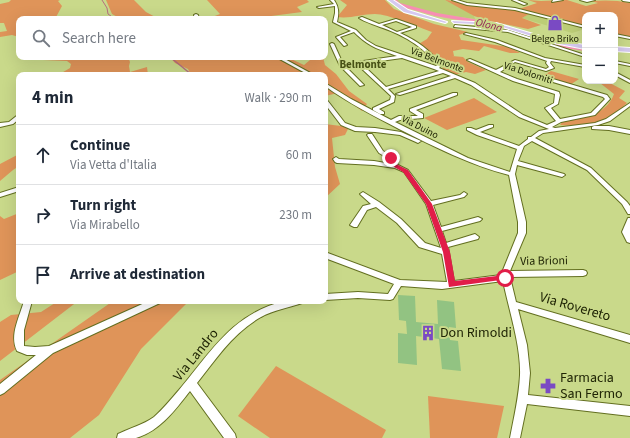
<!DOCTYPE html>
<meta charset="utf-8">
<style>
:root{--surface:#fff;--page:#f2f2f3;--text:#1f2937;--muted:#747a83;--line:#e0e1e3}
body{margin:0;font-family:"Source Sans 3",sans-serif;background:var(--page);color:var(--text)}
.controls{position:absolute;right:12px;top:12px;display:grid;overflow:hidden;border-radius:8px;box-shadow:0 4px 16px #0002}
.controls button{width:36px;height:36px;display:grid;place-items:center;padding:0;border:0;border-bottom:1px solid var(--line);background:var(--surface);color:var(--text);font:20px sans-serif}
.stop{position:absolute;width:12px;height:12px;margin:-9px;border:3px solid #e11d48;border-radius:50%;background:#fff}
.stop.end{background:#e11d48;border-color:#fff;box-shadow:0 1px 4px #0008}
.list{margin:0;padding:0;list-style:none}
h2{display:flex;justify-content:space-between;align-items:center;height:52px;margin:0;padding:0 16px;font-size:17px}
h2 small{font-size:13px;font-weight:400;color:var(--muted)}
.list li{display:grid;grid-template-columns:26px 1fr auto;gap:12px;align-items:center;box-sizing:border-box;height:60px;padding:0 16px;border-top:1px solid var(--line)}
.list b{display:block;font-size:15px;white-space:nowrap}
.list p{margin:0;font-size:13px;white-space:nowrap;color:var(--muted)}
.list em{font-size:13px;font-style:normal;color:var(--muted)}
.icon{flex:none;width:22px;height:22px;fill:none;stroke:currentColor;stroke-width:2;stroke-linecap:round;stroke-linejoin:round}
.map{position:relative;flex:none;width:630px;height:438px;overflow:hidden}
.search{position:absolute;background:var(--surface);box-shadow:0 4px 16px #0002;left:16px;top:16px;width:312px;height:44px;display:flex;align-items:center;gap:10px;box-sizing:border-box;padding:0 14px;border-radius:8px;color:var(--muted);font-size:15px}
.panel{position:absolute;background:var(--surface);box-shadow:0 4px 16px #0002;left:16px;top:72px;width:312px;height:232px;border-radius:8px}
.map>svg:first-child{display:block}
.built{fill:#bccd76}
.green{fill:#df9459}
.lines{fill:none;stroke-linecap:round;stroke-linejoin:round}
.stream-far1{stroke:#b66e7f;stroke-width:1}
.stream{stroke:#b66e7f;stroke-width:1.5}
.river{fill:#f78eb3;fill-rule:evenodd}
.building{fill:#92c382}
.minor-casing{stroke:#636f20;stroke-width:2}
.major-casing{stroke:#fff;stroke-width:2}
.minor{fill:#fff;fill-rule:evenodd}
.major{fill:#d5c9ef;fill-rule:evenodd}
.route{fill:#e11d48}
.labels{text-anchor:middle;dominant-baseline:central;stroke-width:4;stroke-linejoin:round;paint-order:stroke}
.far-poi-label{font-size:10px;fill:#202505;stroke:#c9d98a}
.far-street-label{font-size:10px;fill:#202505;stroke:#c9d98a}
.far-water-label{font-size:11px;font-style:italic;fill:#931f54;stroke:#c9d98a}
.far-neighbourhood-label{font-size:11px;font-weight:bold;fill:#475115;stroke:#c9d98a}
.street-label{font-size:12px;fill:#202505;stroke:#c9d98a}
.near-street-label{font-size:14px;fill:#202505;stroke:#c9d98a}
.near-poi-label{font-size:14px;fill:#202505;stroke:#c9d98a;text-anchor:start}
</style>
<div class="map">
<svg width="630" height="438" viewBox="0 0 630 438">
<rect width="100%" height="100%" fill="#c9d98a"/>
<!-- built -->
<g class="built">
<path d="M 396,0 L 445,0 L 463,9 L 474,16 L 475,19 L 437,14 L 401,4 Z"/>
<path d="M 529,14 L 585,28 L 585,29 L 572,33 L 522,18 Z"/>
</g>
<!-- green -->
<g class="green">
<path d="M 11,0 L 60,0 L 58,1 L 62,6 L 55,19 L 19,19 L 19,37 L 12,35 L 0,37 L 0,32 L 7,31 L 4,23 L 0,23 L 0,4 L 9,2 Z"/>
<path d="M 106,0 L 134,0 L 146,12 L 159,19 L 121,19 L 112,14 Z"/>
<path d="M 207,0 L 307,0 L 309,2 L 297,7 L 302,12 L 249,19 L 207,19 L 220,14 Z"/>
<path d="M 340,0 L 385,0 L 394,9 L 434,24 L 468,32 L 459,35 L 461,40 L 509,47 L 520,53 L 510,53 L 484,46 L 479,51 L 463,49 L 453,51 L 454,56 L 452,56 L 463,57 L 468,62 L 486,70 L 475,74 L 466,72 L 454,75 L 444,70 L 435,56 L 425,55 L 417,45 L 427,39 L 432,32 C 418,27 388,14 375,14 C 362,14 350,19 337,17 L 347,5 Z"/>
<path d="M 445,0 C 454,0 463,5 473,6 C 492,8 511,8 529,14 L 522,18 L 541,25 L 528,29 L 490,21 L 474,16 Z"/>
<path d="M 528,0 L 541,1 L 567,0 L 586,6 L 598,3 L 591,1 C 604,0 617,0 630,3 L 630,38 L 615,34 L 615,15 L 585,15 L 585,27 L 564,21 L 566,20 L 554,17 L 547,17 L 519,9 L 537,3 Z"/>
<path d="M 47,57 L 128,57 L 130,62 L 129,66 L 130,72 L 147,67 L 148,75 L 58,75 L 70,68 L 71,64 L 67,61 L 43,60 Z"/>
<path d="M 170,57 L 287,57 L 304,65 L 310,60 L 309,57 L 323,57 L 325,65 L 336,74 L 349,91 L 367,104 L 362,111 L 338,93 L 325,96 L 325,75 L 191,75 L 188,69 L 175,63 Z"/>
<path d="M 551,71 L 579,79 L 570,85 L 542,76 Z"/>
<path d="M 595,81 L 606,81 L 625,91 L 619,98 L 627,103 C 621,109 615,115 607,119 C 594,125 574,127 560,125 L 562,122 C 581,118 606,116 614,94 L 600,83 Z"/>
<path d="M 474,98 L 497,112 L 447,130 L 424,118 Z"/>
<path d="M 325,112 L 325,124 L 349,127 L 345,135 L 332,138 L 335,167 L 340,184 L 325,198 Z"/>
<path d="M 19,154 L 19,166 L 13,170 L 0,181 L 0,164 Z"/>
<path d="M 19,213 L 19,271 L 0,280 L 0,216 L 4,219 Z"/>
<path d="M 58,301 L 78,301 L 0,361 L 0,322 L 11,315 L 41,312 Z"/>
<path d="M 113,301 L 189,301 L 141,349 L 99,415 L 70,438 L 0,438 L 0,380 Z"/>
<path d="M 276,366 L 386,430 L 382,438 L 270,438 L 238,416 Z"/>
<path d="M 428,396 L 504,406 L 497,438 L 430,438 Z"/>
</g>
<g class="lines">
<!-- stream-far1 -->
<path class="stream-far1" d="M 102,0 L 107,8 L 108,14 L 115,19"/>
<!-- stream -->
<path class="stream" d="M 170,57 L 192,75"/>
<!-- river -->
<path class="river" d="M 392,0 L 397,0 L 400,3 L 437,13 L 485,21 L 562,44 L 585,47 L 585,51 L 559,47 L 482,24 L 435,16 L 396,5 Z"/>
</g>
<!-- building -->
<path class="building" d="M 398,295 L 415,296 L 416,322 L 438,324 L 437,300 L 454,302 L 456,328 L 449,327 L 450,340 L 458,341 L 461,371 L 442,369 L 439,339 L 416,336 L 417,365 L 398,363 L 398,333 L 407,334 L 406,321 L 399,320 Z"/>
<g class="lines">
<defs>
<g id="minor">
<path d="M 330,0 L 334,0 C 339,7 339,13 337,22 L 356,30 L 366,40 L 376,46 L 436,66 L 437,66 C 424,46 401,34 380,27 C 373,24 365,22 359,18 L 362,17 L 379,24 L 396,19 L 416,26 L 416,28 L 400,33 C 417,41 431,50 441,66 L 439,68 L 475,83 L 523,115 L 547,125 L 556,121 L 545,108 L 554,103 L 555,94 L 513,81 L 467,60 L 470,59 L 496,70 L 515,60 L 546,69 L 549,67 L 546,63 L 547,61 L 495,42 L 464,34 L 466,33 L 497,40 L 545,58 L 585,65 L 585,67 L 551,61 L 550,63 L 554,68 L 546,71 L 515,62 L 509,66 L 607,95 L 610,99 L 595,115 L 561,122 L 552,127 L 555,128 L 595,123 L 606,119 L 630,103 L 630,106 L 610,121 L 598,125 L 543,133 L 535,138 L 591,168 L 627,202 L 630,206 L 630,214 L 628,214 L 622,204 L 587,170 L 532,141 L 524,146 L 518,161 L 564,174 L 565,175 L 562,177 L 517,165 L 515,174 L 526,222 L 526,233 L 510,271 L 583,270 L 586,271 L 587,273 L 586,275 L 583,276 L 510,277 L 516,302 L 630,335 L 630,343 L 518,309 L 527,345 L 530,373 L 528,395 L 630,406 L 630,416 L 527,404 L 520,438 L 510,438 C 514,417 519,396 520,375 C 521,346 509,310 503,281 L 442,289 L 401,286 L 393,299 L 390,300 L 358,298 L 325,300 L 325,294 L 358,292 L 388,294 L 394,284 L 325,258 L 325,252 L 400,280 L 447,282 L 442,254 L 419,247 L 397,223 L 376,207 L 367,210 L 357,227 L 354,227 L 350,225 L 363,206 L 371,204 L 361,195 L 360,194 L 363,192 L 379,202 L 401,219 L 425,243 L 441,248 L 426,204 L 404,172 L 395,168 L 374,165 L 337,163 L 335,162 L 333,159 L 336,157 L 339,159 L 374,161 L 391,164 L 389,159 L 379,153 L 367,135 L 368,134 L 372,134 L 383,151 L 393,157 L 398,165 L 408,170 L 431,201 L 460,195 L 464,192 L 467,194 L 464,197 L 433,205 L 441,227 L 478,217 L 482,219 L 480,221 L 442,231 L 446,243 L 475,234 L 479,237 L 478,239 L 448,247 L 454,281 L 501,275 L 518,233 L 518,222 L 509,175 C 470,165 435,147 399,129 C 374,116 348,103 325,86 L 325,83 L 351,99 L 391,120 L 399,116 L 418,116 L 410,111 L 410,109 L 453,93 L 457,93 L 457,95 L 416,110 L 423,114 L 423,118 L 400,120 L 395,122 L 468,158 L 510,172 L 517,149 L 477,135 L 467,130 L 467,128 L 471,128 L 476,130 L 489,125 L 493,125 L 493,127 L 480,132 L 519,146 L 528,139 L 528,137 L 531,137 L 539,131 L 549,129 L 519,117 L 471,85 L 455,78 L 400,95 L 396,94 L 451,76 L 443,73 L 388,89 L 395,96 L 394,102 L 379,109 L 384,112 L 384,114 L 380,114 L 373,110 L 373,108 L 390,100 L 391,96 L 362,69 L 361,64 L 345,66 L 364,85 L 360,86 L 340,66 L 330,44 L 332,43 L 334,44 L 343,64 L 397,56 C 378,49 369,47 354,32 L 340,37 L 347,45 L 344,46 L 336,37 L 351,31 L 333,22 L 335,13 L 335,6 L 319,8 L 317,7 L 334,4 ZM 396,21 L 412,27 L 397,32 L 382,25 ZM 402,58 L 434,69 L 439,71 L 386,87 L 366,68 L 366,63 ZM 506,68 L 603,97 L 605,99 L 591,113 L 560,119 L 551,108 L 558,104 L 560,95 L 559,92 L 517,79 L 500,72 Z"/>
<path d="M 452,0 L 457,0 L 467,3 L 515,8 L 585,26 L 585,28 L 515,10 L 467,5 Z"/>
<path d="M 512,0 L 517,0 L 527,4 L 524,5 Z"/>
<path d="M 553,0 L 563,0 L 552,2 Z"/>
<path d="M 580,0 L 595,0 L 587,2 Z"/>
<path d="M 622,0 L 630,0 L 630,2 L 623,1 Z"/>
<path d="M 196,14 L 198,15 L 199,19 L 195,19 L 194,15 Z"/>
<path d="M 455,25 L 508,30 L 585,55 L 585,57 L 508,32 L 454,27 Z"/>
<path d="M 615,34 L 630,37 L 630,39 L 615,36 Z"/>
<path d="M 276,57 L 281,57 L 314,75 L 309,75 Z"/>
<path d="M 615,61 L 630,64 L 630,66 L 615,63 Z"/>
<path d="M 615,72 L 630,80 L 630,83 L 615,75 Z"/>
<path d="M 325,100 L 327,100 L 345,123 L 356,127 L 375,128 L 401,132 L 421,141 L 418,143 L 416,142 L 400,135 L 375,132 L 355,131 L 341,125 L 325,104 Z"/>
<path d="M 19,114 L 19,119 L 13,124 L 0,127 L 0,123 L 9,122 Z"/>
<path d="M 594,126 L 609,126 L 630,130 L 630,134 L 609,130 L 592,129 L 592,127 Z"/>
<path d="M 19,187 L 19,191 L 0,197 L 0,193 Z"/>
<path d="M 628,218 L 630,218 L 630,243 L 627,242 L 622,232 Z"/>
<path d="M 24,301 L 32,301 L 24,330 L 24,346 L 35,347 L 49,346 L 149,301 L 161,301 L 160,303 L 53,353 L 4,393 L 0,395 L 0,384 L 36,355 L 27,355 L 17,351 C 9,335 20,316 24,301 Z"/>
<path d="M 285,301 L 303,301 L 302,303 C 288,308 274,310 261,317 C 233,333 216,359 197,383 L 235,434 L 236,438 L 224,438 L 190,391 C 175,410 160,431 136,438 C 130,438 123,438 117,438 L 118,434 C 130,428 143,425 154,417 C 163,409 171,399 179,390 C 211,352 233,313 285,301 Z"/>
</g>
<g id="major">
<path d="M 388,0 L 393,0 L 408,10 L 447,22 L 445,23 L 404,12 Z"/>
<path d="M 452,21 L 496,23 L 557,41 L 585,45 L 585,49 L 554,43 L 496,25 L 454,23 Z"/>
<path d="M 615,47 L 630,48 L 630,52 L 615,51 Z"/>
</g>
</defs>
<!-- minor casing -->
<use href="#minor" class="minor-casing"/>
<!-- major casing -->
<use href="#major" class="major-casing"/>
<!-- minor -->
<use href="#minor" class="minor"/>
<!-- major -->
<use href="#major" class="major"/>
</g>
<!-- route -->
<path class="route" d="M 391,156 L 398,165 L 408,170 L 432,204 L 450,252 L 455,281 L 505,275 L 508,276 L 508,279 L 449,287 L 443,252 L 426,204 L 403,172 L 394,167 L 388,158 Z"/>
<!-- icons -->
<defs>
<symbol id="shop-bare" viewBox="-9 -9 18 18"><path d="M-5-2.5h2.3a2.7 3.5 0 0 1 5.4 0H5L5.5 6h-11ZM-1.5-2.5h3a1.5 2.3 0 0 0-3 0Z" fill="#7a4ac3" stroke="#c9d98a" stroke-width="2.5" paint-order="stroke"/></symbol>
<symbol id="building-bare" viewBox="-9 -9 18 18"><path d="M-4-6H4V6H1V3H-1V6H-4ZM-2.5-4.3h1.7v1.8h-1.7ZM.8-4.3h1.7v1.8H.8ZM-2.5-1h1.7V.8h-1.7ZM.8-1h1.7V.8H.8Z" fill="#7a4ac3" stroke="#c9d98a" stroke-width="2.5" paint-order="stroke"/></symbol>
<symbol id="pharmacy-bare" viewBox="-9 -9 18 18"><path d="M-2-6h4v4h4v4h-4v4h-4v-4h-4v-4h4Z" fill="#7a4ac3" stroke="#c9d98a" stroke-width="2.5" paint-order="stroke"/></symbol>
</defs>
<g fill-rule="evenodd">
<use href="#shop-bare" x="544" y="12" width="22" height="22"/>
<use href="#building-bare" x="417" y="322" width="22" height="22"/>
<use href="#pharmacy-bare" x="537" y="375" width="22" height="22"/>
</g>
<g class="labels">
<!-- far-poi labels -->
<g class="far-poi-label">
<text x="555" y="39">Belgo Briko</text>
</g>
<!-- far-street labels -->
<g class="far-street-label">
<text transform="translate(437 60) rotate(20)">Via Belmonte</text>
<text transform="translate(528 73) rotate(18)">Via Dolomiti</text>
<text transform="translate(420 127) rotate(27)">Via Duino</text>
</g>
<!-- far-water labels -->
<g class="far-water-label">
<text transform="translate(489 25) rotate(14)">Olona</text>
</g>
<!-- far-neighbourhood labels -->
<g class="far-neighbourhood-label">
<text x="363" y="64">Belmonte</text>
</g>
<!-- street labels -->
<g class="street-label">
<text transform="translate(544 261) rotate(-1)">Via Brioni</text>
</g>
<!-- near-street labels -->
<g class="near-street-label">
<text transform="translate(575 307) rotate(16)">Via Rovereto</text>
<text transform="translate(196 355) rotate(-51)">Via Landro</text>
</g>
<!-- near-poi labels -->
<g class="near-poi-label">
<text x="440" y="333">Don Rimoldi</text>
<text x="560" y="378">Farmacia<tspan x="560" dy="16">San Fermo</tspan></text>
</g>
</g>
</svg>
<div class="controls">
<button>+</button>
<button>−</button>
</div>
<div class="stop" style="left:505px;top:278px"></div>
<div class="stop end" style="left:391px;top:158px"></div>
<div class="search"><svg class="icon" aria-label="search" viewBox="0 0 24 24"><circle cx="10" cy="10" r="6"/><path d="M15 15l6 6"/></svg>Search here</div>
<section class="panel">
<h2>4 min<small>Walk · 290 m</small></h2>
<ul class="list">
<li><svg class="icon" aria-label="ahead" viewBox="0 0 24 24"><path d="M12 20V5M6 11l6-6 6 6"/></svg><div><b>Continue</b><p>Via Vetta d'Italia</p></div><em>60 m</em></li>
<li><svg class="icon" aria-label="right" viewBox="0 0 24 24"><path d="M7 20v-9h11M14 6l5 5-5 5"/></svg><div><b>Turn right</b><p>Via Mirabello</p></div><em>230 m</em></li>
<li><svg class="icon" aria-label="arrive" viewBox="0 0 24 24"><path d="M6 21V4h12l-3 4 3 4H6"/></svg><div><b>Arrive at destination</b></div></li>
</ul>
</section>
</div>
